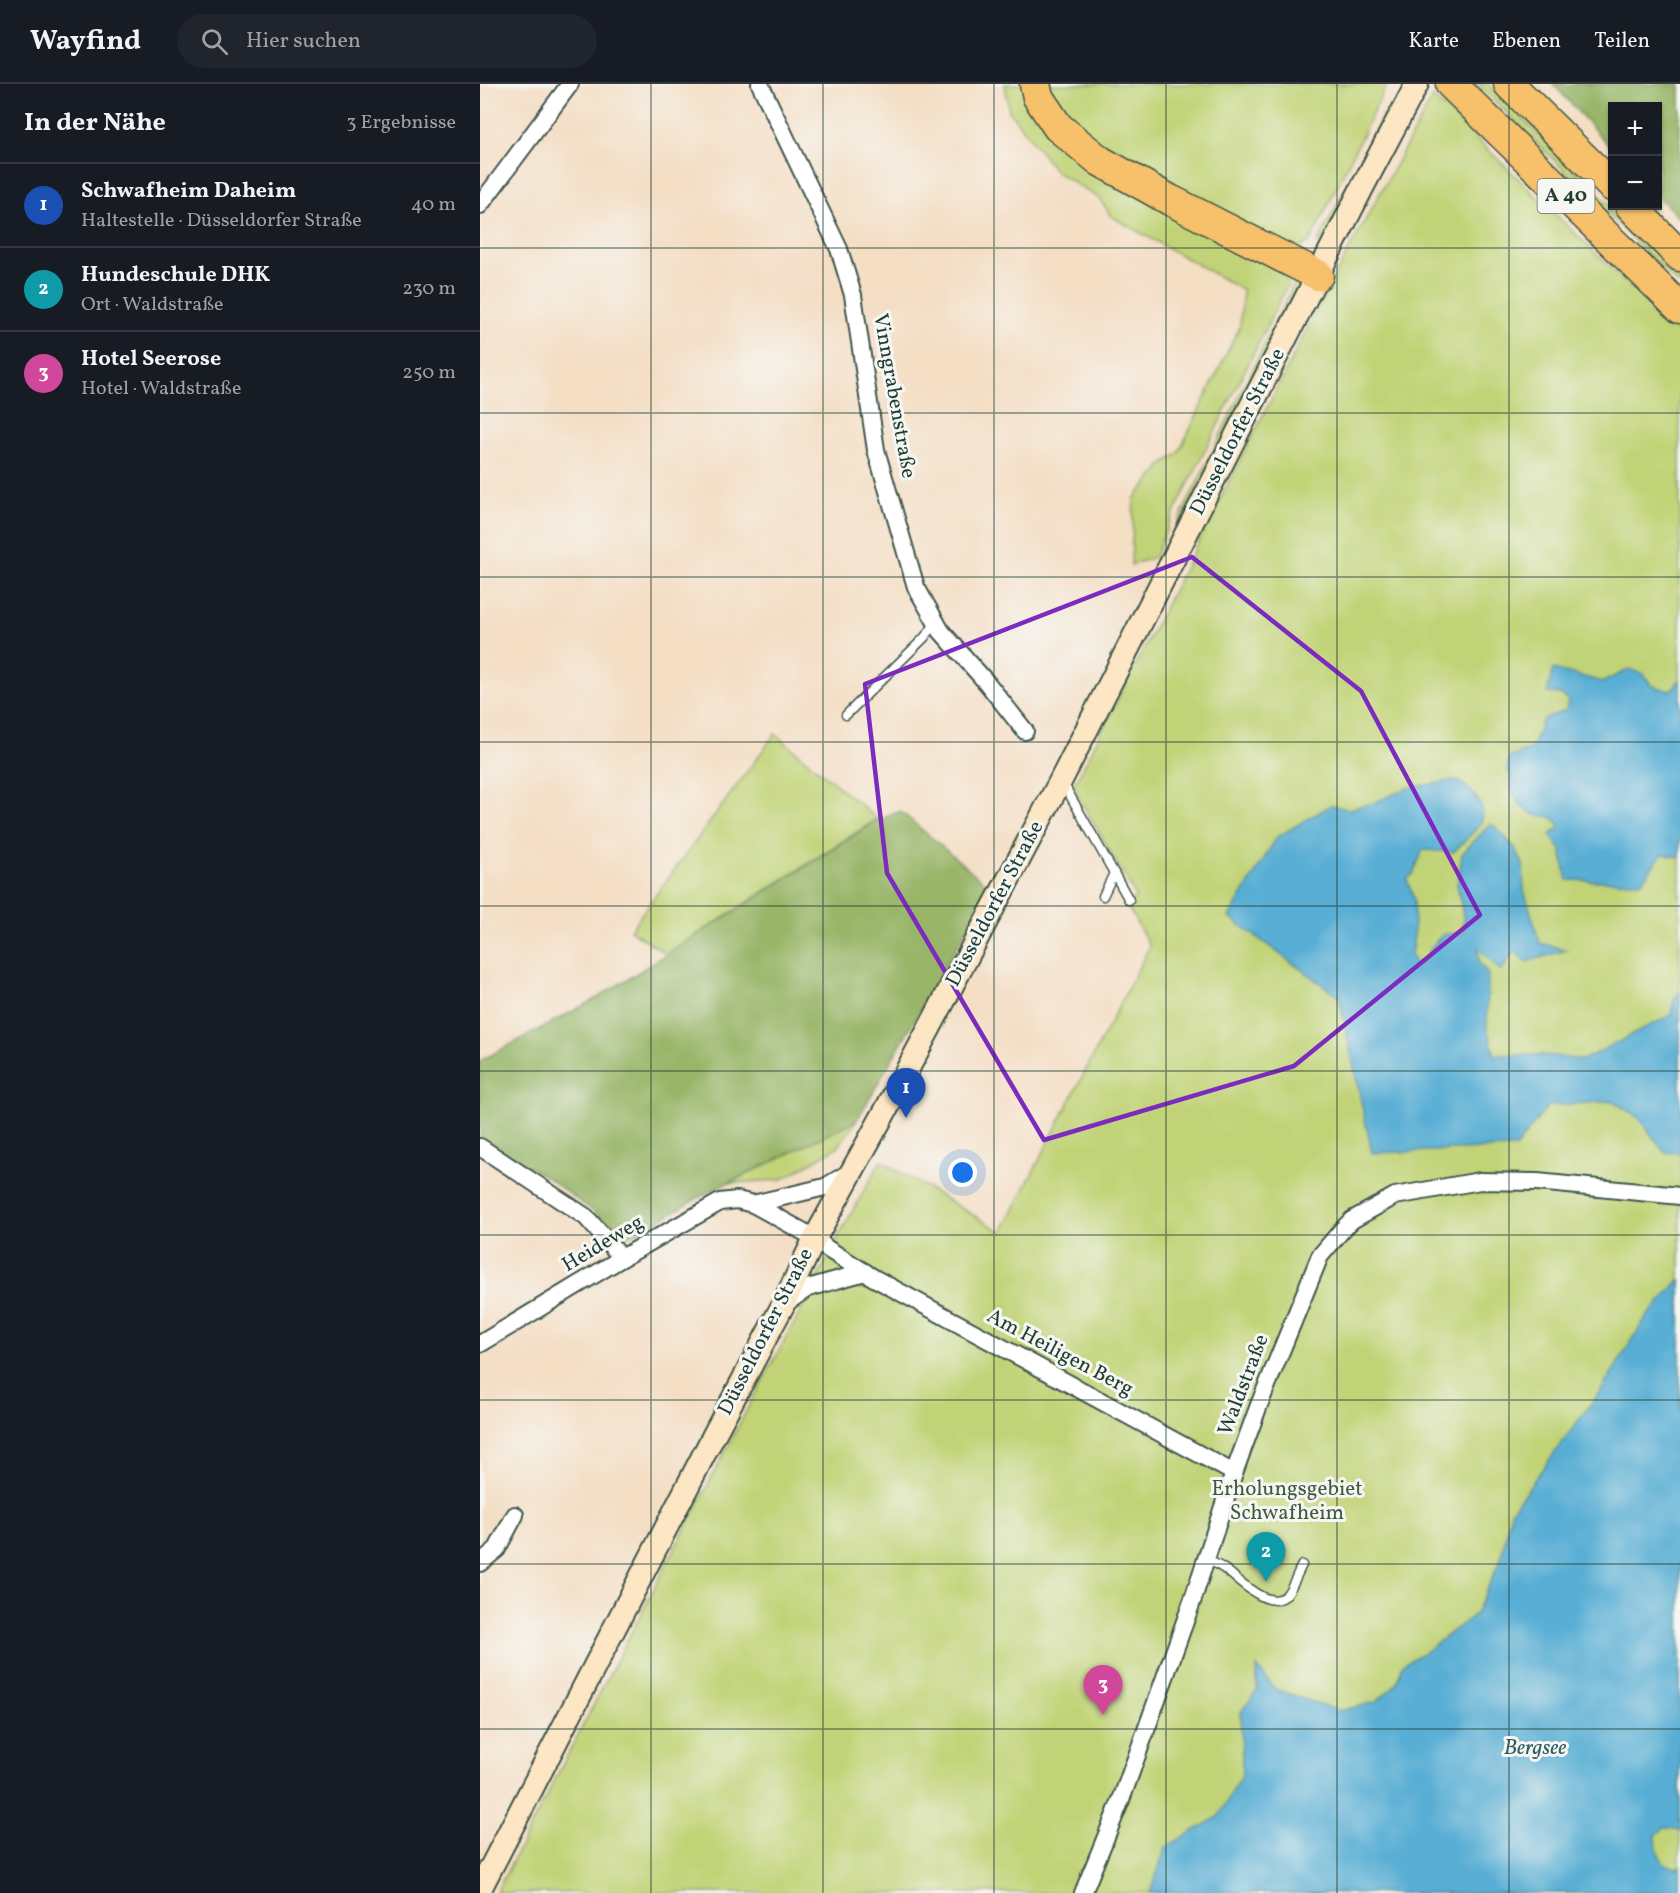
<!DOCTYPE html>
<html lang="de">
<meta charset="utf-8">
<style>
:root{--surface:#171b24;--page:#20242c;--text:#f1f3f6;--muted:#9ea1a6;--line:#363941;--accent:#ea580c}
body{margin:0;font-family:Vollkorn,serif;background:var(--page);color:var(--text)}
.controls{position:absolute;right:18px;top:18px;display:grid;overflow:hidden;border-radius:0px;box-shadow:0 2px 4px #0004}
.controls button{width:54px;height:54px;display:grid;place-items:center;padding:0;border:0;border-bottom:2px solid var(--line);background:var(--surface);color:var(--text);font:30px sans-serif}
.you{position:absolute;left:483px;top:1089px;width:21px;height:21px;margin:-15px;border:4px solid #fff;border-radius:50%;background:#1a73e8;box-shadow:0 0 0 9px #1a73e833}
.badge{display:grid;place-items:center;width:39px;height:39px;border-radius:50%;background:var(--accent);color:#fff;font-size:20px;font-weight:700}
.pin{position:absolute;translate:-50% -50px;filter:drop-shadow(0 2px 3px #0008)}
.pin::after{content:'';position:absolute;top:32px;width:21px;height:18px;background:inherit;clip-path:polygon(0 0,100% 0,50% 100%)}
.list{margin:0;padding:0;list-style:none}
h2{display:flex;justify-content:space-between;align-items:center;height:78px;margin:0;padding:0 24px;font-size:26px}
h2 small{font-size:20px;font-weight:400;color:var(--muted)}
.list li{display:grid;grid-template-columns:39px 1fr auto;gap:18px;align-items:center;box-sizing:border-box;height:84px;padding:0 24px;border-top:2px solid var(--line)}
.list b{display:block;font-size:22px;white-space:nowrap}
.list p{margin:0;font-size:20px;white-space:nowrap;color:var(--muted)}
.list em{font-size:20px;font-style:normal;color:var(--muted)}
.icon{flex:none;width:33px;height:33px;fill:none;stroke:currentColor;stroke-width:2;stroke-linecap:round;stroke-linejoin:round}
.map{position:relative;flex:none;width:1200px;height:1809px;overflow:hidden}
header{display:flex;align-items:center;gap:36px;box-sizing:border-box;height:84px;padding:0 30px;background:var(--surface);border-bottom:2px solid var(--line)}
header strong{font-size:28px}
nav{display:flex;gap:33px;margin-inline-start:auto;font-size:21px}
.search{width:420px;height:54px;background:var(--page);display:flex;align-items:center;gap:15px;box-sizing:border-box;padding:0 21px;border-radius:33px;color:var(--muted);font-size:22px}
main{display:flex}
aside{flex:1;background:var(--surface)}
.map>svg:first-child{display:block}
.green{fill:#c1d376;stroke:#708855;stroke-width:1.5}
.forest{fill:#98b567;stroke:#5c794e;stroke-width:1.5}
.water{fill:#58aed4;stroke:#3c7684;stroke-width:1.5}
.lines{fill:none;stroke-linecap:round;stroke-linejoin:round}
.service-casing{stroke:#3f554a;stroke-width:11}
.minor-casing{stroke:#3f554a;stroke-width:20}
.secondary-casing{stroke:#3f554a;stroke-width:26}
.motorway-casing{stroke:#3f554a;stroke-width:33}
.service{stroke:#fff;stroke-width:8}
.minor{stroke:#fff;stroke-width:16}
.secondary{stroke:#fce6c4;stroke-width:22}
.motorway{stroke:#f7c06b;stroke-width:30}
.marked{fill:none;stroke:#7b2cbf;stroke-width:4.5;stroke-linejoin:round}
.grid{fill:none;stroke:#1f3d34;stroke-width:1.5;stroke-opacity:0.55}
.labels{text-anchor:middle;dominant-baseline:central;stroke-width:6;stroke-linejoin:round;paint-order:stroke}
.shield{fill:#f6f6f2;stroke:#60746d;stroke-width:1.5}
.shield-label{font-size:20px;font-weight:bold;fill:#1f3d34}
.street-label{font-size:21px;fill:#1f3d34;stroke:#f6f6f2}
.park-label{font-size:21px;fill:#3f5b41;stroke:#f6f6f2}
.water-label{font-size:22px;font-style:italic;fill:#305f64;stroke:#f6f6f2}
</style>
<header>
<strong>Wayfind</strong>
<div class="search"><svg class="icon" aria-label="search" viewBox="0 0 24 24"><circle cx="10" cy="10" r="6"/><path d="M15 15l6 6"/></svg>Hier suchen</div>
<nav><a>Karte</a><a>Ebenen</a><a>Teilen</a></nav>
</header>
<main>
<aside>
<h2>In der Nähe<small>3 Ergebnisse</small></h2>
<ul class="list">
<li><span class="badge" style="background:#1a4fb4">1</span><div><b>Schwafheim Daheim</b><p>Haltestelle · Düsseldorfer Straße</p></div><em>40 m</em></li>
<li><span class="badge" style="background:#0f9aa8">2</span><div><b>Hundeschule DHK</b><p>Ort · Waldstraße</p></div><em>230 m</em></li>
<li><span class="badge" style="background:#d1479c">3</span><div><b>Hotel Seerose</b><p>Hotel · Waldstraße</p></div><em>250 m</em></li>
</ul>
</aside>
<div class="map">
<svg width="1200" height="1809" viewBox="0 0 1200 1809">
<rect width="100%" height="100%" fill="#f6f6f2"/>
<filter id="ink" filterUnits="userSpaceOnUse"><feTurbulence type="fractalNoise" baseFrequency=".0167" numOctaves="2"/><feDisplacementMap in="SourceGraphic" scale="12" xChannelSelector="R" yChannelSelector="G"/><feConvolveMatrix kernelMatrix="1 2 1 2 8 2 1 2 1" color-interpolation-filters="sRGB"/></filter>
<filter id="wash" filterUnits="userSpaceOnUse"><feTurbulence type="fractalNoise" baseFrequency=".008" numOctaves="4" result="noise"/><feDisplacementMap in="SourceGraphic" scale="24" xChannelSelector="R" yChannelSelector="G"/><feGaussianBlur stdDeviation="1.35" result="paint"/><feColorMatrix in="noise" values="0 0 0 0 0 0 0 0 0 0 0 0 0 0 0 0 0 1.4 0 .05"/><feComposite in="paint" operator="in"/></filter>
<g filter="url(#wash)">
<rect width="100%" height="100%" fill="#f4dec4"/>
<!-- green -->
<g class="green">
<path d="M 525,0 L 544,0 L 545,6 L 799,186 L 809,198 L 688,441 L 675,473 L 651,481 L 654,415 L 684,379 L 698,370 L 760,242 L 763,206 L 632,133 L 619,114 L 576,88 L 529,27 Z"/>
<path d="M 568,0 L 907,0 L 831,156 L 820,164 L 811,165 L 626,68 L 593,40 L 570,8 Z"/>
<path d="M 998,0 L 1008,0 L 1200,192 L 1200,202 Z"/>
<path d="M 953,13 L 1200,250 L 1200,1809 L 16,1809 L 274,1312 L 327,1216 L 360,1149 L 401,1077 L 522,1148 L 670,862 L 646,820 L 656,813 L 593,703 L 847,206 Z"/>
<path d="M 904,29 L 904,37 L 848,150 L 837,160 Z"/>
<path d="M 816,196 L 818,203 L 668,505 L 680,475 Z"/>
<path d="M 295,650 L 397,735 L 187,870 L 150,846 Z"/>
<path d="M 377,1036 L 358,1063 L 301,1096 L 249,1099 Z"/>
</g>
<!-- forest -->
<g class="forest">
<path d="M 1073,0 L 1200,0 L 1200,135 L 1178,112 L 1178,22 L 1132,22 L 1132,65 Z"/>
<path d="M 420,727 L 510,803 L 510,805 L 377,1036 L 221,1112 L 157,1149 L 147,1152 L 65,1092 L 17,1065 L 0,1053 L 0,977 L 119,913 L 397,737 Z"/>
</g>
<!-- water -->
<g class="water">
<path d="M 1073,585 L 1123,598 L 1150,585 L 1164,590 L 1171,601 L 1190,607 L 1200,596 L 1200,773 L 1182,770 L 1161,798 L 1087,796 L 1081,766 L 1070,751 L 1080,743 C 1070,726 1064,736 1051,729 C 1047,727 1043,723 1040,720 C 1026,706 1036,698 1027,685 L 1029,674 L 1052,664 L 1063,635 L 1086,626 L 1088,616 L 1080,610 L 1067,609 Z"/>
<path d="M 975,696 C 989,702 1010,724 1000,740 C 993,750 982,759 974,768 L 943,766 L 933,790 L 927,795 L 934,816 L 934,852 L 931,871 L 936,881 C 949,876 951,858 963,851 C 969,848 977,850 983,850 L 984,836 L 977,801 L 982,770 L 1010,740 L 1016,743 L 1035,764 L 1043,780 L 1044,806 L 1060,859 L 1087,866 L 1046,878 L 1034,867 L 1021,887 L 998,864 L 999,879 L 1008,890 L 1007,944 L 1015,971 L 1066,971 L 1103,976 L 1191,931 L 1194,915 L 1200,907 L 1200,1069 L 1184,1068 L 1159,1034 L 1133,1017 L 1068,1022 L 1035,1064 L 892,1069 L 859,913 L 749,833 L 797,753 L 851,721 L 869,725 L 893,719 L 928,704 Z"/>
<path d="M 1200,1195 L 1200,1748 L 1198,1745 L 1184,1744 L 1176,1751 L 1177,1766 L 1184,1780 L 1196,1784 L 1200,1782 L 1200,1809 L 670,1809 L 686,1763 L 738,1733 L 762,1691 L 761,1628 L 777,1607 L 777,1583 L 795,1605 L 859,1627 L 896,1618 L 916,1600 L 923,1580 L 943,1569 L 995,1530 L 1021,1475 L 1031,1427 L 1122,1305 L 1165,1235 Z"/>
</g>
</g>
<g filter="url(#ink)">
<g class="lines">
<defs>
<g id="service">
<path d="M 366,631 L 444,554 L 456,539"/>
<path d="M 583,699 L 634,789 L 623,812"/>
<path d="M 634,789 L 649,816"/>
<path d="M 727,1475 C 733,1479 741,1482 747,1487 C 759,1496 791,1529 807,1510 C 813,1502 817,1490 822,1481"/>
</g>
<g id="minor">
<path d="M 280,0 L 359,165 L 373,211 L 396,366 L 436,503 L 461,547 L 507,599 L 545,647"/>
<path d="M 0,121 L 90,0"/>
<path d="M 0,1063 L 106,1133 L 142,1174"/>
<path d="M 273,1120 L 345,1103 L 372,1087"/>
<path d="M 304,1220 L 328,1204 L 385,1188"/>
<path d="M 0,1260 L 142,1174 L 240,1118 L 257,1116 L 273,1120 L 335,1154 L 346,1164 L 394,1194 L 754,1389"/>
<path d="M 0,1479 L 17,1465 L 35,1431"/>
<path d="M 603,1809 L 641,1716 L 713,1515 L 754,1389 L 779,1321 L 840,1172 L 862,1146 L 872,1136 L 915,1112 L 1000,1097 L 1057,1098 L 1200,1112"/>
</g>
<path id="secondary" d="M 0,1805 L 236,1347 L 303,1221 L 335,1154 L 407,1024 L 581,696 L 883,102 L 937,0"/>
<g id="motorway">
<path d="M 555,0 L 558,13 L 578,43 L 620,77 L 690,116 L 838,191"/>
<path d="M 971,0 L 1200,224"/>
<path d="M 1029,0 L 1132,102"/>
<path d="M 1151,122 L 1200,172"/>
</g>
</defs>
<!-- service casing -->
<use href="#service" class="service-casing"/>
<!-- minor casing -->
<use href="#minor" class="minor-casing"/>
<!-- secondary casing -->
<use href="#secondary" class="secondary-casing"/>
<!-- motorway casing -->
<use href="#motorway" class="motorway-casing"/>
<!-- service -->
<use href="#service" class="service"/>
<!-- minor -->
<use href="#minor" class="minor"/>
<!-- secondary -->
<use href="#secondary" class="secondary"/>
<!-- motorway -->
<use href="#motorway" class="motorway"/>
</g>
</g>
<!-- marked area -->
<path class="marked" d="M 712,473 L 881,607 L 1000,831 L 814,982 L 564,1056 L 407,789 L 385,600 Z"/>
<!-- grid -->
<path class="grid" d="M 171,0 L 171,1809M 343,0 L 343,1809M 514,0 L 514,1809M 686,0 L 686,1809M 857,0 L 857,1809M 1029,0 L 1029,1809M 0,164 L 1200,164M 0,329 L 1200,329M 0,493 L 1200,493M 0,658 L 1200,658M 0,822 L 1200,822M 0,987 L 1200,987M 0,1151 L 1200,1151M 0,1316 L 1200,1316M 0,1480 L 1200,1480M 0,1645 L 1200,1645"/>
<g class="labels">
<!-- shield labels -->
<rect class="shield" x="1057.5" y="95" width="57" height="34" rx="4.5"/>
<g class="shield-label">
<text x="1086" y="112">A 40</text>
</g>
<!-- street labels -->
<g class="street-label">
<text transform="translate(414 312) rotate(80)">Vinngrabenstraße</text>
<text transform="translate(758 348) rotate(-63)">Düsseldorfer Straße</text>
<text transform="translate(515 820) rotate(-62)">Düsseldorfer Straße</text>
<text transform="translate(123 1160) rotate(-31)">Heideweg</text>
<text transform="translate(286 1248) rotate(-63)">Düsseldorfer Straße</text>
<text transform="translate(580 1269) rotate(28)">Am Heiligen Berg</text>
<text transform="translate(764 1301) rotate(-69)">Waldstraße</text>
</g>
<!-- park labels -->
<g class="park-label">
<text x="807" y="1405">Erholungsgebiet<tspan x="807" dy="24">Schwafheim</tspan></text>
</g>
<!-- water labels -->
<g class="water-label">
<text x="1055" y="1664">Bergsee</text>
</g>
</g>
</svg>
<div class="controls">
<button>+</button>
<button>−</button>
</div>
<div class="you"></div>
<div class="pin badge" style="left:426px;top:1034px;background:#1a4fb4">1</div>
<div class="pin badge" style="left:786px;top:1498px;background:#0f9aa8">2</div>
<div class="pin badge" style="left:623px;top:1631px;background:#d1479c">3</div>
</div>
</main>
